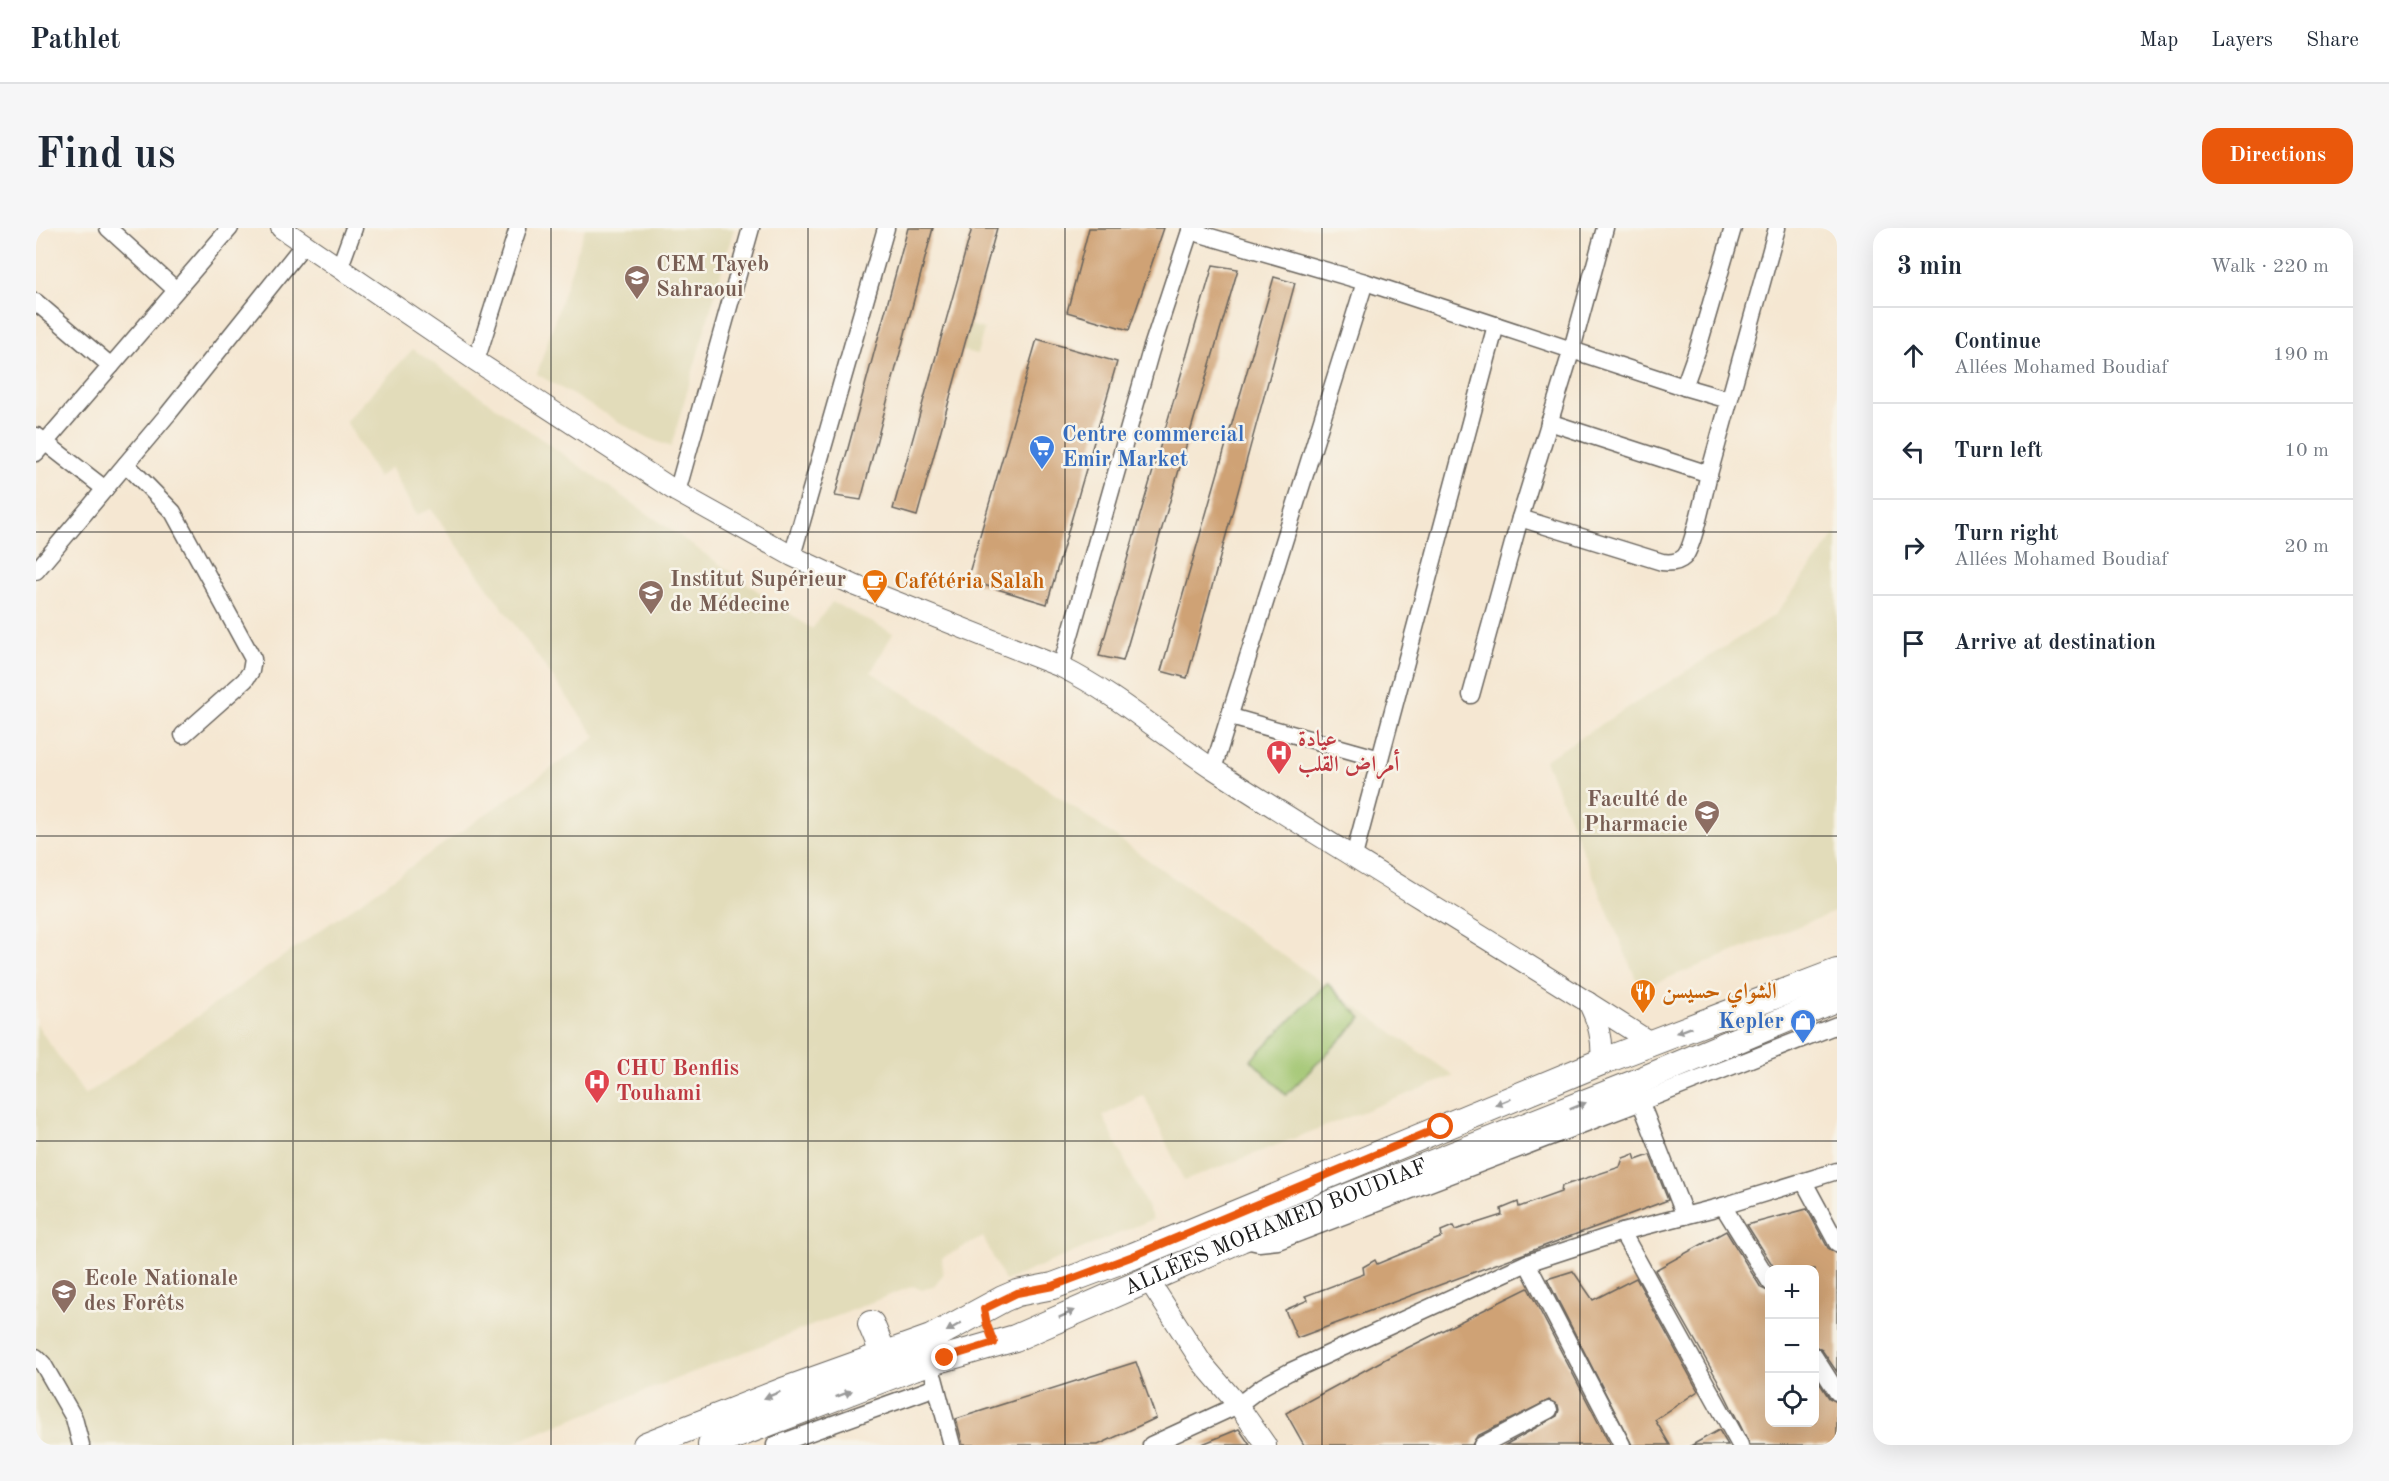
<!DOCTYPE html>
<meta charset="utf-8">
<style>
:root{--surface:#fff;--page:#f6f6f7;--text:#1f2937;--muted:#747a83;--line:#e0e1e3;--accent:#ea580c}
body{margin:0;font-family:"Old Standard TT",Amiri,serif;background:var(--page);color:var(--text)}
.controls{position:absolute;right:18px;bottom:18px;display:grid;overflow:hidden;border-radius:12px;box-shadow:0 6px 24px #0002}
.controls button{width:54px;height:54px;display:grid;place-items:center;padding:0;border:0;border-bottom:2px solid var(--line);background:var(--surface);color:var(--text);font:30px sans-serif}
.stop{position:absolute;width:18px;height:18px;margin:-14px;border:4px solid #ea580c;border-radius:50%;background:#fff}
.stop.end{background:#ea580c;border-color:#fff;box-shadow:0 2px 6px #0008}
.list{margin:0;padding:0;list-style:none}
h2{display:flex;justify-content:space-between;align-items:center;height:78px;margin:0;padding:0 24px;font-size:26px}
h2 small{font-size:20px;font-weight:400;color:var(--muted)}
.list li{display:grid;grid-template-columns:39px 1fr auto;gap:18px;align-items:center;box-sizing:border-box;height:96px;padding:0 24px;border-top:2px solid var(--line)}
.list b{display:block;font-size:22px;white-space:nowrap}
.list p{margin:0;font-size:20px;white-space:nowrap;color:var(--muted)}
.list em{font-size:20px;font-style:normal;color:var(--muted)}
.icon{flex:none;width:33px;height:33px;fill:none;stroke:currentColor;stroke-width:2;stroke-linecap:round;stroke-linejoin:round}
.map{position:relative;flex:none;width:1801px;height:1217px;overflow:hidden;border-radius:18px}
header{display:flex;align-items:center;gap:36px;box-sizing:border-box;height:84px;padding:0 30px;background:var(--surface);border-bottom:2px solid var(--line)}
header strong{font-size:28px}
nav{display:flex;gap:33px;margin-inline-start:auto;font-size:21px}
.intro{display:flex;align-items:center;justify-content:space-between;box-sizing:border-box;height:144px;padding:0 36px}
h1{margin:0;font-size:42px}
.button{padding:15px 27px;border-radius:18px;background:var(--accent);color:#fff;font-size:21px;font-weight:700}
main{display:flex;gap:36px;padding:0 36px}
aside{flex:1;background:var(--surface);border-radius:18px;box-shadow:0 6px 24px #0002}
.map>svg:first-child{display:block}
.built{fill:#e2dcba}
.green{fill:#a0c570;stroke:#5e7046;stroke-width:1.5}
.building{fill:#cfa274}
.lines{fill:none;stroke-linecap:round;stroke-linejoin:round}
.minor-casing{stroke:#68635c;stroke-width:19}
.tertiary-casing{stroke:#68635c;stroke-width:22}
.primary-casing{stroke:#68635c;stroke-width:28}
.minor{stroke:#fff;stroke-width:16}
.tertiary{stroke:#fff;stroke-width:20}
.primary{stroke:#fff;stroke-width:26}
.oneway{fill:#999}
.route{stroke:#ea580c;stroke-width:8}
.grid{fill:none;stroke:#1c1c1c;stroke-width:1.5;stroke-opacity:0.55}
.labels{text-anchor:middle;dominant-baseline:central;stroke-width:5;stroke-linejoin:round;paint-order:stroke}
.education-label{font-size:22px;font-weight:bold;fill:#785e54;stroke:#f7f3e8;text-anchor:start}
.shop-label{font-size:22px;font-weight:bold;fill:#366cbe;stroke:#f7f3e8;text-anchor:start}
.food-label{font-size:22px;font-weight:bold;fill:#c56008;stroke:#f7f3e8;text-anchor:start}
.health-label{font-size:22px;font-weight:bold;fill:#be3a42;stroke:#f7f3e8;text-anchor:start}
.street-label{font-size:22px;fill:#1c1c1c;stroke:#f7f3e8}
</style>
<header>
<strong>Pathlet</strong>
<nav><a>Map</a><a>Layers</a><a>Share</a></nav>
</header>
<div class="intro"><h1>Find us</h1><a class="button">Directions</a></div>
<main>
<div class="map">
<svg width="1801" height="1217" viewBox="0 0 1801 1217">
<rect width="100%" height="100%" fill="#f7f3e8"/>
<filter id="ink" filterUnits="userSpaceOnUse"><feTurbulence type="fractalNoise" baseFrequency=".0167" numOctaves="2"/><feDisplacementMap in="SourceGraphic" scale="12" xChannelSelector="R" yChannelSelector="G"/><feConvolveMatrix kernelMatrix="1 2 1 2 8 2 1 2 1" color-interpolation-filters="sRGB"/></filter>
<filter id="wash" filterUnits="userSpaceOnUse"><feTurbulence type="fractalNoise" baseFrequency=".008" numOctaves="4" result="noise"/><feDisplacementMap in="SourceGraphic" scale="24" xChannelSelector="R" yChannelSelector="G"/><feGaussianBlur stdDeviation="1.35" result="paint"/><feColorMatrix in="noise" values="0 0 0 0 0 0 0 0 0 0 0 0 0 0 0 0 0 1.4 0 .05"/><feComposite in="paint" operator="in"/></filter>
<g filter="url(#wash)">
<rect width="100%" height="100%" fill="#f5e7d2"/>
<!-- built -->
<g class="built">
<path d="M 549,0 L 698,0 L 635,219 L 607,208 L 501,146 Z"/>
<path d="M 930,96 L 948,101 L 941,126 L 924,122 Z"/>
<path d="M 377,121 L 776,401 L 796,374 L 857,405 L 835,444 L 958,523 L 1418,848 L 1148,953 L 1108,867 L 1067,888 L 1117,991 L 969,1053 L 947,1009 L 906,1030 L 907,1047 L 899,1057 L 886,1062 L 877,1058 L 471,1217 L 0,1217 L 0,796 L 49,867 L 560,509 L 395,281 L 380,287 L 355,239 L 342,250 L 310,193 Z"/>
<path d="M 1801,305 L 1801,683 L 1604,761 L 1509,532 L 1739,387 Z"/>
</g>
<!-- green -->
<path class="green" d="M 1291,755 L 1326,790 L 1250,867 L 1215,832 Z"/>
<g id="blocks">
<!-- building -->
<g class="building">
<path d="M 872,0 L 897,0 L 825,272 L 799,268 Z"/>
<path d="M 936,0 L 961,0 L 881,288 L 857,281 Z"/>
<path d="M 1053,0 L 1128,0 L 1093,102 L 1031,84 Z"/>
<path d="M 1177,37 L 1202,41 L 1087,433 L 1063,428 Z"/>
<path d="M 1238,49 L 1259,55 L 1151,450 L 1125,443 Z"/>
<path d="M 1001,111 L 1081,134 L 1011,376 L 931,352 Z"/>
<path d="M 1598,926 L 1600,932 L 1614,927 L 1632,972 L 1261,1110 L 1249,1082 L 1272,1072 L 1269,1068 L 1328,1046 L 1327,1039 L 1339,1032 L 1341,1036 L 1406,1009 L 1405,1003 L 1417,998 L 1419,1002 L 1466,987 L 1465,981 L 1482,974 L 1483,979 L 1525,964 L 1526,958 L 1584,939 L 1587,930 Z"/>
<path d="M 1771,981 L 1792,1020 L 1801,1026 L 1801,1144 L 1786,1122 L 1779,1118 L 1779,1041 L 1739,1041 L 1711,997 Z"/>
<path d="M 1690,1003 L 1725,1060 L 1734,1064 L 1734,1194 L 1779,1194 L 1779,1148 L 1793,1170 L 1801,1174 L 1801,1217 L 1714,1217 L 1681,1151 L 1619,1042 Z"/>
<path d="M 1537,1043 L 1557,1072 L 1600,1050 L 1662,1163 L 1619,1192 L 1634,1217 L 1596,1217 L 1511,1051 Z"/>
<path d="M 1492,1060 L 1574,1217 L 1469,1217 L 1521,1188 L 1523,1182 L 1522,1177 L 1513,1172 L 1441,1208 L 1436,1217 L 1268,1217 L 1250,1185 L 1353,1129 Z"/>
<path d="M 1100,1134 L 1120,1190 L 1062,1217 L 927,1217 L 920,1191 Z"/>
<path d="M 1203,1201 L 1214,1217 L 1164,1217 Z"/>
<path d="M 1683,1202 L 1692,1217 L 1656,1217 Z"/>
</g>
</g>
</g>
<g filter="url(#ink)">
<use href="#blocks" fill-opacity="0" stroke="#68635c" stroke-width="1.5"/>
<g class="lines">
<defs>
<g id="minor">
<path d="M 72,0 L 140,62"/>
<path d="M 1154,3 L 1329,54 L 1648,159 L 1662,120 L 1697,0"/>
<path d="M 303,41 L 318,0"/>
<path d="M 0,74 L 75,138"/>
<path d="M 440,133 L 482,0"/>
<path d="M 1648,159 L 1693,172"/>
<path d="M 1,208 L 69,261"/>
<path d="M 0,225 L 194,0"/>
<path d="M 90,236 L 137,284 L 217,431 L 215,443 L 209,452 L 147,507"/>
<path d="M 1673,246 L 1741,0"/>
<path d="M 641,264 L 715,0"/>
<path d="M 1484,290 L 1626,334 C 1634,335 1642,335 1648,329 C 1657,321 1669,261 1673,246 L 1513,194"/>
<path d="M 756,328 L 850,0"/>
<path d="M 0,343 L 132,186 L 268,16"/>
<path d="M 1025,439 L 1115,122 L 1155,0"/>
<path d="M 1435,467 L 1484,290 L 1536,121 L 1569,0"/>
<path d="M 1195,489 L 1344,531"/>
<path d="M 1177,541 L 1329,54"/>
<path d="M 1318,628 L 1460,97"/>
<path d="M 1601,865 L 1649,988"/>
<path d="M 1768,954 L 1801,1015"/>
<path d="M 1687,978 L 1734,1054"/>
<path d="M 1586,1004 L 1704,1217"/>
<path d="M 1209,1012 L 1223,1015 L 1242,1013 L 1605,874 L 1801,797"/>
<path d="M 1491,1035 L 1586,1217"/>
<path d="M 1778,1128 L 1801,1164"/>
<path d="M 0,1129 L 7,1136 L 38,1190 L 45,1217"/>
<path d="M 898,1150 L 916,1217"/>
<path d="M 739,1217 L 900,1159"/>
<path d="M 1115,1217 L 1202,1177 L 1227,1158 L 1253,1144 L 1491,1035 L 1586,1004 L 1687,978 L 1801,943"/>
<path d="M 1446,1217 L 1513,1182"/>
</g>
<g id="tertiary">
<path d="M 245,0 L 440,133 L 641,264 L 756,328 L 818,357 L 1025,439 C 1082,467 1127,508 1179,542 C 1323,635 1471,721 1614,814"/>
<path d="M 1552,774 C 1562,794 1567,811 1565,834"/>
<path d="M 1112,1051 L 1166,1135 L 1202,1177 L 1230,1217"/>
</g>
<g id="primary">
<path d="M 835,1096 L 848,1127"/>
<path d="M 610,1217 L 747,1163 L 895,1110 L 967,1071 L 981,1065 L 1017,1058 L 1097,1028 L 1565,834 L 1801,744"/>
<path id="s1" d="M 675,1217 L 878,1139 L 979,1110 L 1205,1011 L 1596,856 L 1801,770"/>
</g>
</defs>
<!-- minor casing -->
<use href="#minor" class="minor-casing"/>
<!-- tertiary casing -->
<use href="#tertiary" class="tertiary-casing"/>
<!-- primary casing -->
<use href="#primary" class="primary-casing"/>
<!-- minor -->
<use href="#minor" class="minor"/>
<!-- tertiary -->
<use href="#tertiary" class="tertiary"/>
<!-- primary -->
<use href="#primary" class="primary"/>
</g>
<!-- one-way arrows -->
<defs><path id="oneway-solid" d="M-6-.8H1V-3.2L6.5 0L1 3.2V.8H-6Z" transform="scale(1.5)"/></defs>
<g class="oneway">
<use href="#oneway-solid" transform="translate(1648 802) rotate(160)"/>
<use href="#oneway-solid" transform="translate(1467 874) rotate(158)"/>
<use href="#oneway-solid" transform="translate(1542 878) rotate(-22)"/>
<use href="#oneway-solid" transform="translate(1031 1086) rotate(-24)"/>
<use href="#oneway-solid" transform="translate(918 1099) rotate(150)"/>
<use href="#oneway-solid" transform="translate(808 1166) rotate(-21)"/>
<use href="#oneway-solid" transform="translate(736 1167) rotate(158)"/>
</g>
</g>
<g class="lines" filter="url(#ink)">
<!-- route -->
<path class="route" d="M 909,1130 L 958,1115 L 951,1097 L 948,1081 L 981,1065 L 1017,1058 L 1097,1028 L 1405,899"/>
</g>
<!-- grid -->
<path class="grid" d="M 257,0 L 257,1217M 515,0 L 515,1217M 772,0 L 772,1217M 1029,0 L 1029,1217M 1286,0 L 1286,1217M 1544,0 L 1544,1217M 0,304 L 1801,304M 0,608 L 1801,608M 0,913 L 1801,913"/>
<!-- icons -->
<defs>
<symbol id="school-pin" viewBox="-11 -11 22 30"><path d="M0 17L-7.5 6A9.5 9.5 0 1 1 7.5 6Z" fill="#8d6e63" stroke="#f7f3e8"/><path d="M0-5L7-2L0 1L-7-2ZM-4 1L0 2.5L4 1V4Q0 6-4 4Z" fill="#fff"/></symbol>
<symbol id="supermarket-pin" viewBox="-11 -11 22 30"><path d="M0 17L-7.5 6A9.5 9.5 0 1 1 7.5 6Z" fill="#3f7fe0" stroke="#f7f3e8"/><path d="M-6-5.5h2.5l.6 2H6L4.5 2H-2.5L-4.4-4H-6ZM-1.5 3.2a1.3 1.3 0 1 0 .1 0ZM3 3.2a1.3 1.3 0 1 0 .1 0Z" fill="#fff"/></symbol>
<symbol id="cafe-pin" viewBox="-11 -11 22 30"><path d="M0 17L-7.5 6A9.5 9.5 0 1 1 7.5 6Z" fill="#e8710a" stroke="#f7f3e8"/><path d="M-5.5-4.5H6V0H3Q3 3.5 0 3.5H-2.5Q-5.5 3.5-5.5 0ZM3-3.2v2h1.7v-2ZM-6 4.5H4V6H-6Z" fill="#fff"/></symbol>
<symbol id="university-pin" viewBox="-11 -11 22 30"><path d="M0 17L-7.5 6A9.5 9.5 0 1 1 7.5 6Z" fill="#8d6e63" stroke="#f7f3e8"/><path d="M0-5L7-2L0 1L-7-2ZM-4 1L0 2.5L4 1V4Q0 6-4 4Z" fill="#fff"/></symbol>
<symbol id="hospital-pin" viewBox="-11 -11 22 30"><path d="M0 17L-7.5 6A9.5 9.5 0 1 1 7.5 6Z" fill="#e0444e" stroke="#f7f3e8"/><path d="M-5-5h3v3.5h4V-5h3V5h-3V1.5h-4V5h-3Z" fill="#fff"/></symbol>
<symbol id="restaurant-pin" viewBox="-11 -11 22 30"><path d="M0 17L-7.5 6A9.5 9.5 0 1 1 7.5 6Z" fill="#e8710a" stroke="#f7f3e8"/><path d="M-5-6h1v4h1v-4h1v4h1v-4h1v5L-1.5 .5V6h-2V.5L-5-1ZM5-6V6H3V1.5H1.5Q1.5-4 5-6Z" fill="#fff"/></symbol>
<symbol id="shop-pin" viewBox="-11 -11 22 30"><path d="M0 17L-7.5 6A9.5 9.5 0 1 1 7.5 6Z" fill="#3f7fe0" stroke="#f7f3e8"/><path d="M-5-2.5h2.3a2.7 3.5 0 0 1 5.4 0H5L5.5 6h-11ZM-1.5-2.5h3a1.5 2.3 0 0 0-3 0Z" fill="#fff"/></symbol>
</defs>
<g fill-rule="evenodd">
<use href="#school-pin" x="586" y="35" width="30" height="40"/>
<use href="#supermarket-pin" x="991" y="205" width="30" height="40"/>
<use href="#cafe-pin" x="824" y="339" width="30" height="40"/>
<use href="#university-pin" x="600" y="350" width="30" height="40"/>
<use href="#hospital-pin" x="1228" y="510" width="30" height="40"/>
<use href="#university-pin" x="1656" y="570" width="30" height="40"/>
<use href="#restaurant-pin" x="1592" y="749" width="30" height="40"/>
<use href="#shop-pin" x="1752" y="779" width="30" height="40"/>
<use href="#hospital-pin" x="546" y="839" width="30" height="40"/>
<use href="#university-pin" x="13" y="1049" width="30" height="40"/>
</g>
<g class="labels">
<!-- education labels -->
<g class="education-label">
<text x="620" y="37">CEM Tayeb<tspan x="620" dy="25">Sahraoui</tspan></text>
<text x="634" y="352">Institut Supérieur<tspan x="634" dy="25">de Médecine</tspan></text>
<text x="1652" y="572" text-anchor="end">Faculté de<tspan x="1652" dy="25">Pharmacie</tspan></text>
<text x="48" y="1051">Ecole Nationale<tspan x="48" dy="25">des Forêts</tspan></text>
</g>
<!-- shop labels -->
<g class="shop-label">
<text x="1026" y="207">Centre commercial<tspan x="1026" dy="25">Emir Market</tspan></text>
<text x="1748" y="794" text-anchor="end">Kepler</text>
</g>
<!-- food labels -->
<g class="food-label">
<text x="858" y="354">Cafétéria Salah</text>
<text x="1626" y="764">الشواي حسيسن</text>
</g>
<!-- health labels -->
<g class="health-label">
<text x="1262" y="512">عيادة<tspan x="1262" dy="25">أمراض القلب</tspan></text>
<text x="580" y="841">CHU Benflis<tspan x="580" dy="25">Touhami</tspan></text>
</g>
<!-- street labels -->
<g class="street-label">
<text stroke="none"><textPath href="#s1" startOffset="606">ALLÉES MOHAMED BOUDIAF</textPath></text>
</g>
</g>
</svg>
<div class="controls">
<button>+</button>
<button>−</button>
<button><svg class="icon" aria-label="locate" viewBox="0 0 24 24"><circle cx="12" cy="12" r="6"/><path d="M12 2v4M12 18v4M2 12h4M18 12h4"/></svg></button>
</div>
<div class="stop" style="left:1405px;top:899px"></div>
<div class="stop end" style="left:909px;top:1130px"></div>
</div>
<aside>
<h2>3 min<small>Walk · 220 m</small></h2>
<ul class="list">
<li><svg class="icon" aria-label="ahead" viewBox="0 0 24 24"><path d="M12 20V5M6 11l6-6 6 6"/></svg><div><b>Continue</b><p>Allées Mohamed Boudiaf</p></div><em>190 m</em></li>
<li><svg class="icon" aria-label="left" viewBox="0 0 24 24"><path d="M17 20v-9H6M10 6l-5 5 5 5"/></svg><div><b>Turn left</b></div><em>10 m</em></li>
<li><svg class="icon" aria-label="right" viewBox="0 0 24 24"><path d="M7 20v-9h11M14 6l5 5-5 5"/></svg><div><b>Turn right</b><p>Allées Mohamed Boudiaf</p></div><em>20 m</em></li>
<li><svg class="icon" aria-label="arrive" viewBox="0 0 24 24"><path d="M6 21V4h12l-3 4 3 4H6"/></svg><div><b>Arrive at destination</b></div></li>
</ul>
</aside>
</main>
